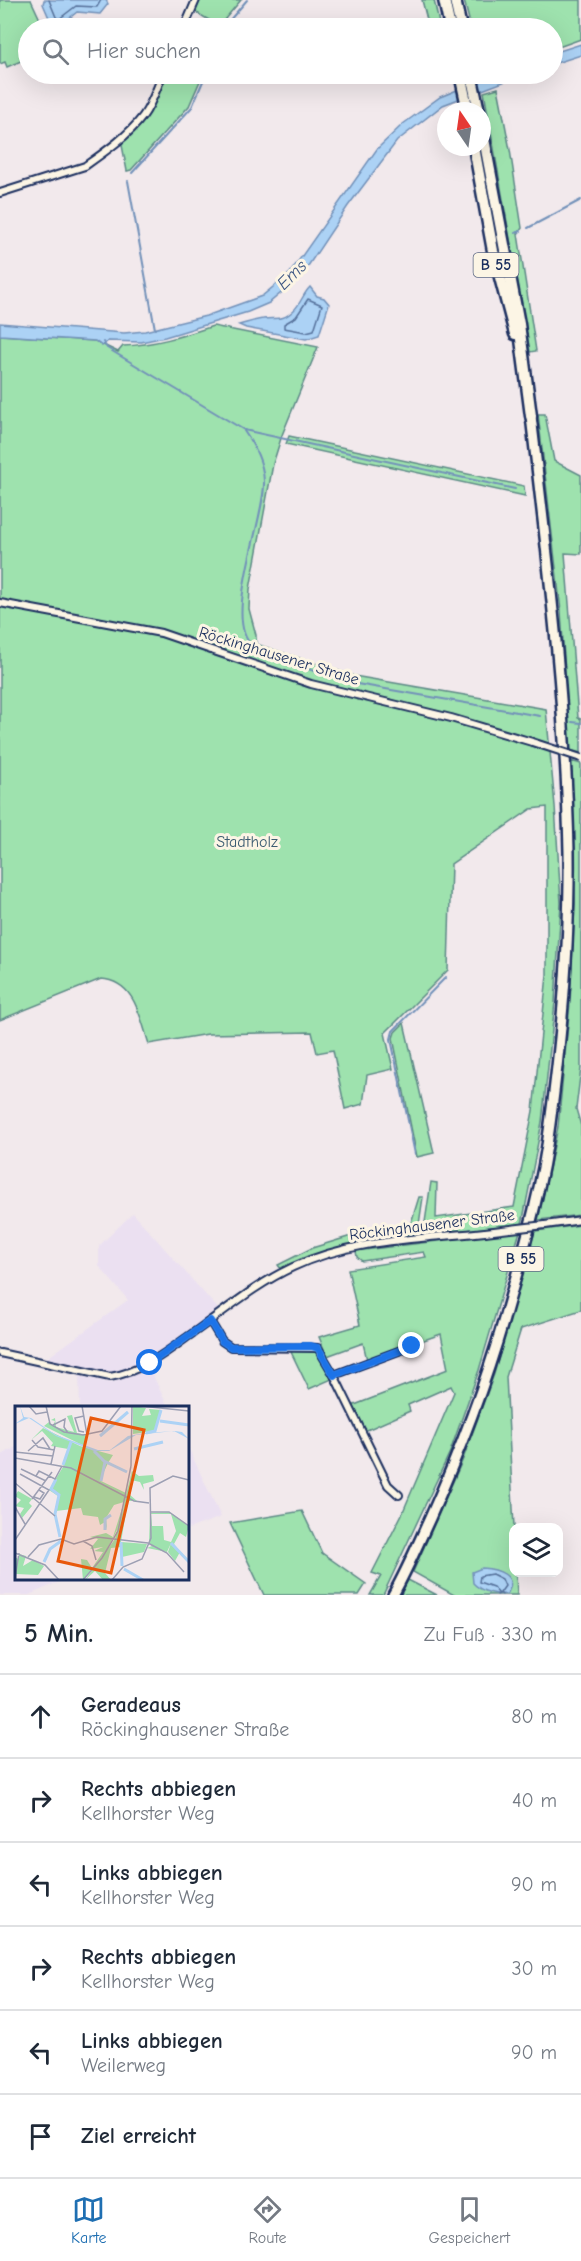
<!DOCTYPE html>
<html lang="de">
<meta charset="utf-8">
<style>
:root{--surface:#fff;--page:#f2f2f3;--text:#1f2937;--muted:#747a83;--line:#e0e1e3;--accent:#1f6fb2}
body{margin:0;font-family:"Comic Neue",sans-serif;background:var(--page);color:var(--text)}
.controls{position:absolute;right:18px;bottom:18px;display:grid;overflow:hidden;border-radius:12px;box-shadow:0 6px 24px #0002}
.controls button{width:54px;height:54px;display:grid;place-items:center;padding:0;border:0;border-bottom:2px solid var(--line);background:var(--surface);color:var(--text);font:30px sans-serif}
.compass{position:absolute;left:437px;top:102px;width:54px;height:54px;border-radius:50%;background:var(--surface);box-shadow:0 6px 24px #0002;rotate:347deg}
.stop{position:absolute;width:18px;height:18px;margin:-14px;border:4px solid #1a73e8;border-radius:50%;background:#fff}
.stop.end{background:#1a73e8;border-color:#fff;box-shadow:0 2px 6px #0008}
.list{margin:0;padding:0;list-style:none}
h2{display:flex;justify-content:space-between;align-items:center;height:78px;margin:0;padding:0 24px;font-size:26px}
h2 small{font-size:20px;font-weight:400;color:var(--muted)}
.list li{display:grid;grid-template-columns:39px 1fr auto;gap:18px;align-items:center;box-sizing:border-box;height:84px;padding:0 24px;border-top:2px solid var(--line)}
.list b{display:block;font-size:22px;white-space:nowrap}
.list p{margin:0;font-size:20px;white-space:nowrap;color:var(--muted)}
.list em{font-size:20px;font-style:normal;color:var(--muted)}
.icon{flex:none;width:33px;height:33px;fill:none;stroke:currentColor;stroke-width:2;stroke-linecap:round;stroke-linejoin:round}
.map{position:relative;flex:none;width:581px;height:1595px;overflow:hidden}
.search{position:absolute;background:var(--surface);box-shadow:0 6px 24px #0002;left:18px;right:18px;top:18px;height:66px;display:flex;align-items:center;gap:15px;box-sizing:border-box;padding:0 21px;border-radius:33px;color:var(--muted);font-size:22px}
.sheet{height:582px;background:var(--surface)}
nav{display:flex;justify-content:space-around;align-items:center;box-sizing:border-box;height:84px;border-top:2px solid var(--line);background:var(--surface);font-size:16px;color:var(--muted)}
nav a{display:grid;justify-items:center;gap:3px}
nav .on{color:var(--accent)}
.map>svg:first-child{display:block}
.built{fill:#ebe0f1}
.green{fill:#9ee2ae;stroke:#5c8886;stroke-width:1.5}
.water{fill:#acd2f5;stroke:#7291b9;stroke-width:1.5}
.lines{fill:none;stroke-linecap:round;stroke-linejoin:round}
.shore{stroke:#55709a;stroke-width:1.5}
.stream{stroke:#7291b9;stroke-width:2}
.street-casing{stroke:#1b2f5e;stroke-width:10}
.primary-casing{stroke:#1b2f5e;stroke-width:14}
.highway-casing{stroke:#1b2f5e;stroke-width:15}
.street{stroke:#fcf5e5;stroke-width:6}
.primary{stroke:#fcf5e5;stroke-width:9}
.highway{stroke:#fcf5e5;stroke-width:10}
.street-bridge-casing{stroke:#1b2f5e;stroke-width:10;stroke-linecap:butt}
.street-bridge{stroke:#fcf5e5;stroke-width:6}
.route{stroke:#1a73e8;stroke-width:8}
.labels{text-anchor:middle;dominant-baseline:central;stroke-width:6;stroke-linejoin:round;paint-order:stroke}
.shield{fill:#fcf5e5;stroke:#5e6a86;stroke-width:1.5}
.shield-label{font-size:15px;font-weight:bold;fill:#1b2f5e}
.street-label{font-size:16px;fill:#1b2f5e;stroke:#fcf5e5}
.park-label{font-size:16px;fill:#3c5c72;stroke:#fcf5e5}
.water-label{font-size:18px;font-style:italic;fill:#3f5884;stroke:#fcf5e5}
.inset-river{fill:none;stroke:#acd2f5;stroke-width:3}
.inset-road{fill:none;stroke:#9c9fb3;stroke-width:1.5}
.view{fill:#e8590c;fill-opacity:0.15;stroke:#e8590c;stroke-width:3}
.inset-edge{fill:none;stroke:#1b2f5e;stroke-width:3}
</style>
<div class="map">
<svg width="581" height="1595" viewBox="0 0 581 1595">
<rect width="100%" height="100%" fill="#f2e9ec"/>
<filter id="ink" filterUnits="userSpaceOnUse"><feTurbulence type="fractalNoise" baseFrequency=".0167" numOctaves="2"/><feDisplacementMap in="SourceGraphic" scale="12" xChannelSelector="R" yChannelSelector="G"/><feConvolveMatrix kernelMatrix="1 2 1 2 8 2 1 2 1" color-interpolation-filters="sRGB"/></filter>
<g filter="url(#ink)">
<!-- built -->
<g class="built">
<path d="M 133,1213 L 219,1310 L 149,1359 L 121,1371 L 109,1373 L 47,1358 L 128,1300 L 99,1266 L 99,1246 Z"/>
<path d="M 150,1369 L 168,1407 L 80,1407 L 79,1376 L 111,1383 Z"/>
<path d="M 16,1447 L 16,1578 L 66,1579 L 29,1595 L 0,1595 L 0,1456 Z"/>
<path d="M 188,1447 L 221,1517 L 188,1529 Z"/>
</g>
<!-- green -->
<g class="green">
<path d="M 0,0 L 31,0 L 44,28 L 28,28 L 28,58 L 7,67 L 5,62 L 0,64 Z"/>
<path d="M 199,0 L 241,0 L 219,26 L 197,13 L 195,8 Z"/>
<path d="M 422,0 L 434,0 L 440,28 L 429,28 Z"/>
<path d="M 464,0 L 581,0 L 581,39 L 553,49 L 552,28 L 471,28 Z"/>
<path d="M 166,74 L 203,74 L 189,106 L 131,170 L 127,171 L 121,140 L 133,130 Z"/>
<path d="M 498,88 L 510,150 L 522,228 L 518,234 L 536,351 L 530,352 L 484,92 Z"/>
<path d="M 213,326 L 318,347 L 282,435 L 273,464 L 250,589 L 249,609 L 256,635 L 256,644 L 354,676 L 546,709 L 555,806 L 561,903 L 555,1002 L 542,1122 L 522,1224 L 429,1234 L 424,1229 L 431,1182 L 437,1183 L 436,1218 L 514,1207 L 533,1111 L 547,975 L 547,807 L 531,809 L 451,864 L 448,970 L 385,1033 L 393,1069 L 367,1075 L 363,1104 L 345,1109 L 333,1050 L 317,1053 L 312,1032 L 208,1034 L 149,1044 C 140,1017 135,981 101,979 L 0,1020 L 0,335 L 95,341 L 118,352 L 123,346 C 154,345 183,336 213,326 Z"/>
<path d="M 538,414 L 545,414 L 554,461 L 581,475 L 581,554 L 565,553 L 578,718 L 581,719 L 581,753 L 570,750 L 561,611 Z"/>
<path d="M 289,436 L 524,486 L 525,496 L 286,444 Z"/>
<path d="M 571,761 L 581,764 L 581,1068 L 576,1109 L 581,1126 L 581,1215 L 538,1220 L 558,1127 L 570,1003 L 575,903 Z"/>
<path d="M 404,1023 L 434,1153 L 417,1157 L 393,1038 L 395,1032 Z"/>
<path d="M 419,1197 L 423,1197 L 418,1231 L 414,1236 C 362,1241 329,1247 281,1269 L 278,1265 L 312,1248 L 361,1233 L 411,1223 Z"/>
<path d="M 581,1225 L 581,1310 L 521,1329 L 506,1377 L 514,1527 L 514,1572 L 516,1573 L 517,1595 L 454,1595 L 413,1572 L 463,1459 L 494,1374 L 535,1231 Z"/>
<path d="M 520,1231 L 479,1370 L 450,1452 L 383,1595 L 370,1595 L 381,1576 L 372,1573 L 402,1514 L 454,1392 L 451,1386 L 408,1405 L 410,1411 L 367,1430 L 362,1427 L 352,1406 L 448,1369 L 441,1334 L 367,1360 L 363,1343 L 327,1356 L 319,1337 L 360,1325 L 348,1269 L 426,1257 L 424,1252 L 362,1261 L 357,1257 L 356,1251 Z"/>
<path d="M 290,1350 L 316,1350 L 332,1379 L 309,1389 Z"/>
<path d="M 302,1511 L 322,1553 L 366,1584 L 359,1595 L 264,1595 L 230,1523 Z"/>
<path d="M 408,1580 L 437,1595 L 400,1595 Z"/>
</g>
<!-- water -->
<g class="water">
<path d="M 44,0 L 106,0 L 108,4 L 100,14 L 77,12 L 57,28 L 53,27 L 43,4 Z"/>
<path d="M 581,44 L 581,55 L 553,64 L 553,53 Z"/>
<path d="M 496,74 L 524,74 L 443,105 L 397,141 L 348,206 L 306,269 L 293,283 L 269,303 L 248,312 L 165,337 L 141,342 L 108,341 L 102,346 L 95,341 L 0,335 L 0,323 L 124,333 L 145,331 L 206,316 L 262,296 L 290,273 L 377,149 L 403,124 L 440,97 Z"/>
<path d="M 310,287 L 317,296 L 324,298 L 329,304 L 319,335 L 306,339 L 246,328 L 239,325 C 247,323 255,320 263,319 C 276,317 282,322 294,310 C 301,303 303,294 310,287 Z"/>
<path d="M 482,1568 C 497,1569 519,1575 507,1594 C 496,1595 481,1592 473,1583 L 472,1572 Z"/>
</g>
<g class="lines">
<!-- shore -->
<g class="shore">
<path d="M 49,0 L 56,17 L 59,19 L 76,6 L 97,7 L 101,0"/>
<path d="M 308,299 L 322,305 L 314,330 L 306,332 L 284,328 L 284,324 L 296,317 Z"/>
<path d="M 497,1595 L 499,1594 L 493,1587 L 479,1582 L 480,1576 L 492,1574 L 502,1579 L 505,1586 L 500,1593 L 502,1595"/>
</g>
<!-- stream -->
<g class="stream">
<path d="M 223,28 L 247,0"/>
<path d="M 132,173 L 192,107 L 206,74"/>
<path d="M 128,181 L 155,329"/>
<path d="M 528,228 L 581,200"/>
<path d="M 515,233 L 521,231"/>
<path d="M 103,342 L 107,348 L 244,430 L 515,489"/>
<path d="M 244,431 C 255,447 263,462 264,481 C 266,516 221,622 253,646"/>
<path d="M 261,652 L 266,656 L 357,684 L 540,716"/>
<path d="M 572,722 L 581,723"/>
<path d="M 415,1154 L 391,1039 L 393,1031 L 446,977"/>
</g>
<defs>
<g id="street">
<path d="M 184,28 L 196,0"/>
<path d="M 0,193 L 85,166 C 105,152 128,136 143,116 C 152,104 157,87 163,74"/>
<path d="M 0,603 L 161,633 L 311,684 L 451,718 L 532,742"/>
<path d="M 545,1225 L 581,1220"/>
<path d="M 210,1321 L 222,1341 L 231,1347 L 318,1348 L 334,1375 L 388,1485 L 399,1495"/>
<path d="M 0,1353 L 110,1377 C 139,1372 163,1355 186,1338 C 221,1314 254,1285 293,1267 C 352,1239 421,1239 485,1232"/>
<path d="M 334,1375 L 412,1346"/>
</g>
<path id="primary" d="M 393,1595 C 407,1570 418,1544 430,1518 C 459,1453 484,1388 504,1319 C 522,1255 542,1190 550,1124 C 562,1034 570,942 569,852 C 566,706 548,561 531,416"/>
<g id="highway">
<path d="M 444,0 L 450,28"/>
<path d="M 455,0 L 461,28"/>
<path d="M 460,74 L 468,111"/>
<path d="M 471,74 L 479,111"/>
<path d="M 482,128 L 519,324 L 531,416"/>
<path d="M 474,147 L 493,251 L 515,334"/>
</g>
</defs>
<!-- street casing -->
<use href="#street" class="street-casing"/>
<!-- primary casing -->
<use href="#primary" class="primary-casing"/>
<!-- highway casing -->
<use href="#highway" class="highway-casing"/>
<!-- street -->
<use href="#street" class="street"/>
<!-- primary -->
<use href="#primary" class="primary"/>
<!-- highway -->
<use href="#highway" class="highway"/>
<defs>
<g id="street-bridge">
<path d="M 532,742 L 581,758"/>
<path d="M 485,1232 L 545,1225"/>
</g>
</defs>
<!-- street-bridge casing -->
<use href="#street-bridge" class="street-bridge-casing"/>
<!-- street-bridge -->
<use href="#street-bridge" class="street-bridge"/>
</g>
</g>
<g class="lines" filter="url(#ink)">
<!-- route -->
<path class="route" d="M 150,1363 L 210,1321 L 222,1341 L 231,1347 L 311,1346 L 318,1348 L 334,1375 L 412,1346"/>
</g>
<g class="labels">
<!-- shield labels -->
<g class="shield">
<rect x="473.5" y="253" width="45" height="24" rx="4.5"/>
<rect x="498.5" y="1247" width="45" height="24" rx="4.5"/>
</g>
<g class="shield-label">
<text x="496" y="265">B 55</text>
<text x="521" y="1259">B 55</text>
</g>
<!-- street labels -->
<g class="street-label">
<text transform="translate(279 656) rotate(17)">Röckinghausener Straße</text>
<text transform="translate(432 1225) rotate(-7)">Röckinghausener Straße</text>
</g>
<!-- park labels -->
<g class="park-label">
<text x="247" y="842">Stadtholz</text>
</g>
<!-- water labels -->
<g class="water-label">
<text transform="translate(292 275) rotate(-45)">Ems</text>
</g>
</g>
<!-- overview -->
<g transform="translate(15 1406)">
<rect width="174" height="174" fill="#f2e9ec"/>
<path d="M 118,0 L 131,2 L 127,10 L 136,9 L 134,3 L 146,4 L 140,25 L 118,28 ZM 57,9 L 62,27 L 72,29 L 69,40 L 29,20 L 34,16 L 38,20 L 40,15 L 36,14 L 40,12 L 41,21 L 59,26 L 52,10 ZM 28,22 L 65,40 L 98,49 L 93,57 L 114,66 L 93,57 L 87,70 L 86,75 L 111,87 L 108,105 L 102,124 L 91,145 L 79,162 L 68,174 L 66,153 L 72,154 L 77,162 L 88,146 L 79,145 L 88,141 L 75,143 L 83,133 L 75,131 L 91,127 L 98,131 L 109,96 L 99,99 L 91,112 L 92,124 L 90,116 L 85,119 L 83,111 L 68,109 L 66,102 L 41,105 L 43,90 L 34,84 L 48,61 L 53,43 L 36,40 L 38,37 L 27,25 L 16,34 ZM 117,65 L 124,70 L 138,69 L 139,75 L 128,78 L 129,84 L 125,76 L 116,74 L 114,88 L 122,95 L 113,95 L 106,136 L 132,138 L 129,146 L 107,151 L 106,141 L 96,142 L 90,167 L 96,174 L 88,174 L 80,165 L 70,174 L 100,133 ZM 3,85 L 17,93 L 14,97 L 17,100 L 7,112 L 5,108 L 9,102 L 0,100 L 6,94 L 0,90 ZM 154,106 L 174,120 L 171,131 L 165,127 L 159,138 L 174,157 L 165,146 L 160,155 L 153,146 L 156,137 L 152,146 L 132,142 L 137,140 L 134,137 L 135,107 ZM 136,108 L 156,108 L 161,125 L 156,136 L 149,134 L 148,120 L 137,120 ZM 4,148 L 11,150 L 8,160 L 18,154 L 29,160 L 23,169 L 1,168 L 0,151 L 3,153 Z" fill="#9ee2ae" fill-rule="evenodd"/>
<path d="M 5,0 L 9,11 L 16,12 L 41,29 L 83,44 L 95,44 L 113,30 L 130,27 L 160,25 L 167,26 L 174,33 L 159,25 L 121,29 L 94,45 L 79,45 L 41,30 L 14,12 L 0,18 L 8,12 Z" fill="#acd2f5"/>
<path class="inset-river" d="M 145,15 L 174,19M 131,27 L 140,25 L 146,4M 85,30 L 113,6M 119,43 L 148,36M 79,45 L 89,55 L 112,66M 48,59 L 56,36M 41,73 L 36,83 L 44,89 L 40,108 L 45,131M 86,75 L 90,56M 90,124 L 90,113 L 96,109M 106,136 L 107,160M 156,137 L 174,156M 29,156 L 35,143 L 46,135M 109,163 L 128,174"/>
<path class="inset-road" d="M 14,0 L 21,8 L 32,6M 31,0 L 35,18 L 49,26 L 68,29 L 87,25 L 106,0M 67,0 L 72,29M 126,0 L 174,5M 38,19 L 50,13 L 49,21 L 53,27M 69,26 L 64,25 L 60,12 L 69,10M 17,34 L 23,41 L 39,44M 13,45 L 28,32 L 35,43M 0,46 L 38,50M 0,52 L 56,62 L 119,95 L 134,97M 36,58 L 40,40M 116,60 L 117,0M 6,63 L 31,75M 21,70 L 24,65 L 40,73 L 47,60M 0,77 L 40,110M 19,91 L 25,93 L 29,87 L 24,84M 17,93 L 37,66M 0,101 L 10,118M 135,106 L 154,106 L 174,120M 0,134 L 34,84 L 5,68M 68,135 L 77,140 L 81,154M 133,137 L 152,147 L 169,166M 0,147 L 30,159 L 44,174M 13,151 L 24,139 L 46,133 L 59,138 L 82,131 L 133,137M 0,172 L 4,147M 68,174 L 87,152 L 103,125 L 116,60M 97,174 L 108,161 L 127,153 L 136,132 L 135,82 L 158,70 L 174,74"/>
<path class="view" d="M 76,12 L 129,24 L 96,167 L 43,155 Z"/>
<rect width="174" height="174" class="inset-edge"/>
</g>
</svg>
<div class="controls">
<button><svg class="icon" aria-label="layers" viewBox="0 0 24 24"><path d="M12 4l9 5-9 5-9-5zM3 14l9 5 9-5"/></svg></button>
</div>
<svg class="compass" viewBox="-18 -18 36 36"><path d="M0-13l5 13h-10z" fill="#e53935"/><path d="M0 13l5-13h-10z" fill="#747a83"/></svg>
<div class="stop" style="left:150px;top:1363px"></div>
<div class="stop end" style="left:412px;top:1346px"></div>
<div class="search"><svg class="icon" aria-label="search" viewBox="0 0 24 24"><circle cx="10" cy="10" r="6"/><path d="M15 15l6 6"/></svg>Hier suchen</div>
</div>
<section class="sheet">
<h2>5 Min.<small>Zu Fuß · 330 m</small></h2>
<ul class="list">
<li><svg class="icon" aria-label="ahead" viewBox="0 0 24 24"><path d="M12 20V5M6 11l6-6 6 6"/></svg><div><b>Geradeaus</b><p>Röckinghausener Straße</p></div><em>80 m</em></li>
<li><svg class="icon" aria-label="right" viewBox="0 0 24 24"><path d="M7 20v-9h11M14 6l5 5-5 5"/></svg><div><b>Rechts abbiegen</b><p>Kellhorster Weg</p></div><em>40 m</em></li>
<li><svg class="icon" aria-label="left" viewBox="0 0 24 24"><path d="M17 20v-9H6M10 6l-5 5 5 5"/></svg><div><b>Links abbiegen</b><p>Kellhorster Weg</p></div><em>90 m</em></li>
<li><svg class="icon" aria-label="right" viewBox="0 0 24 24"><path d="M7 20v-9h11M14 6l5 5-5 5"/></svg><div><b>Rechts abbiegen</b><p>Kellhorster Weg</p></div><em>30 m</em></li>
<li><svg class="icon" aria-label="left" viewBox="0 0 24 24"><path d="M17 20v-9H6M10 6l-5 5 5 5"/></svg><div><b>Links abbiegen</b><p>Weilerweg</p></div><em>90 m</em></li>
<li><svg class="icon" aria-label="arrive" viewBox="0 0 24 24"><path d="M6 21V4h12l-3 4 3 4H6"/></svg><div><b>Ziel erreicht</b></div></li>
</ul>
</section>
<nav>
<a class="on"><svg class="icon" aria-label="map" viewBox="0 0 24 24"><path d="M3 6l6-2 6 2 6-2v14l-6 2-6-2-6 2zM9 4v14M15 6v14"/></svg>Karte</a>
<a><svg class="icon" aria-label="directions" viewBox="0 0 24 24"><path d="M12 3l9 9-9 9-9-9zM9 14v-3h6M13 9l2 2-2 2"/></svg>Route</a>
<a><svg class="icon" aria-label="saved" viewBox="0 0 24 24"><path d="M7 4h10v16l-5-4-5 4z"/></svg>Gespeichert</a>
</nav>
